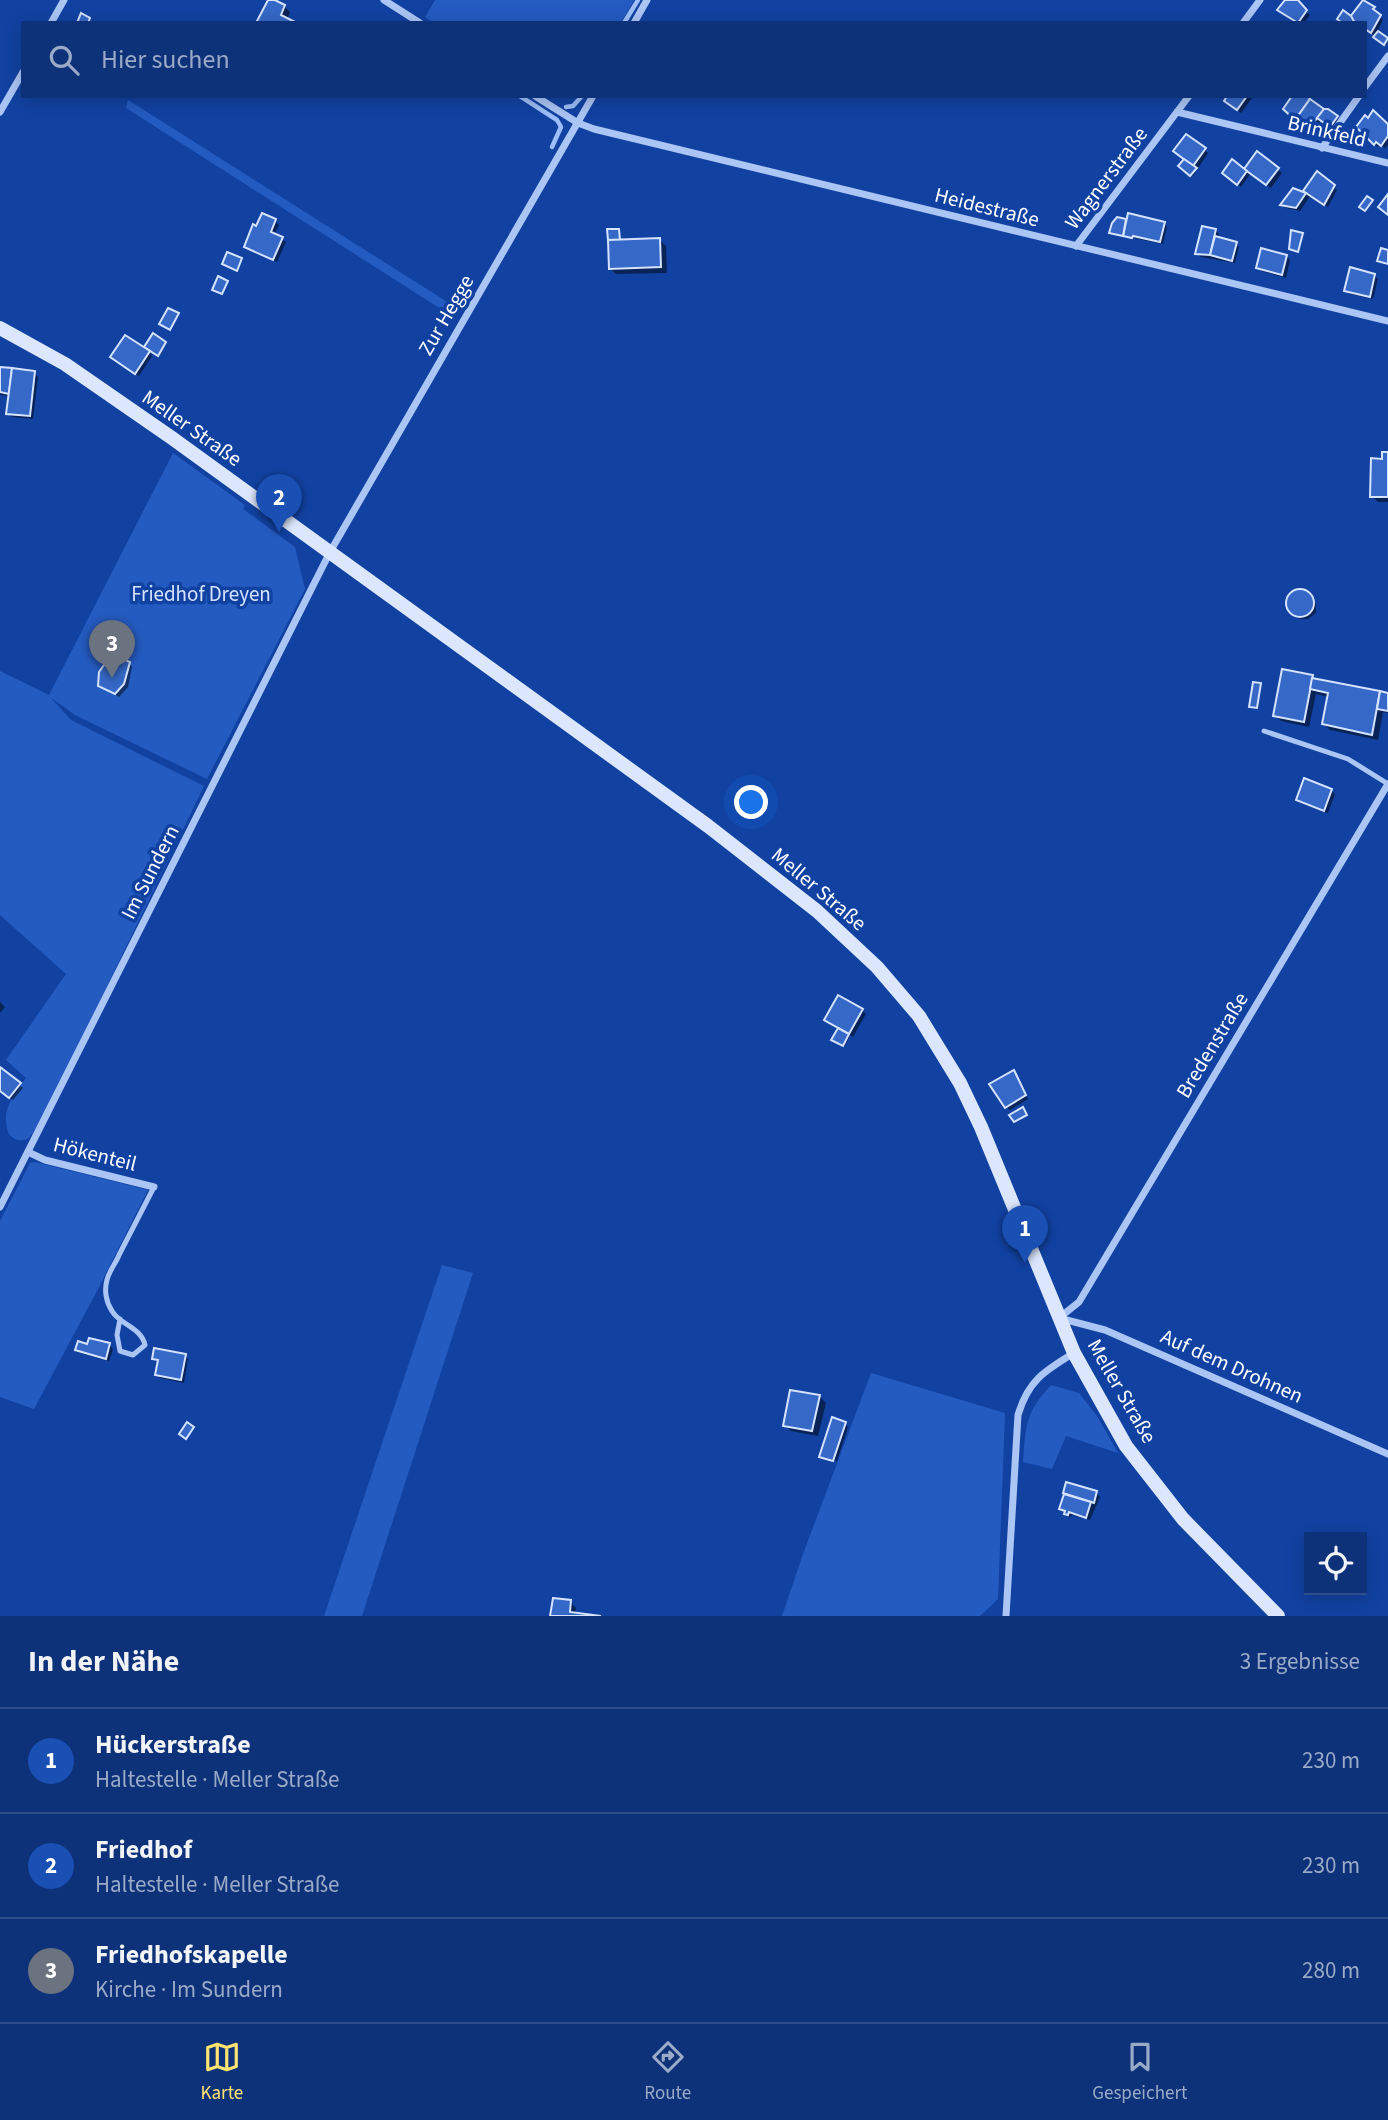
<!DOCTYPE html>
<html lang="de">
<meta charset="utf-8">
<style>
:root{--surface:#0d327a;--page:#1b3e81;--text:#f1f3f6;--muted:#9aaac7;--line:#2d4d8b;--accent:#ffe470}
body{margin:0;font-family:"Source Sans 3",sans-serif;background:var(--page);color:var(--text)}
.controls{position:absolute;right:21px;bottom:21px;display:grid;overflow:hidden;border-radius:0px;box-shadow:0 4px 18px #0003}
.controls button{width:63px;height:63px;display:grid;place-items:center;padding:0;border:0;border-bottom:2px solid var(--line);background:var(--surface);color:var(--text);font:35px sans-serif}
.you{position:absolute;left:752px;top:803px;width:24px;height:24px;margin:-18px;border:5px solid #fff;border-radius:50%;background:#1a73e8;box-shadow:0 0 0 10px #1a73e833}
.badge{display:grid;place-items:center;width:46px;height:46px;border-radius:50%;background:var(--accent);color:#fff;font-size:23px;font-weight:700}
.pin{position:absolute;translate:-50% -58px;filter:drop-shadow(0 2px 4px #0008)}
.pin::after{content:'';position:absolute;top:37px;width:24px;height:21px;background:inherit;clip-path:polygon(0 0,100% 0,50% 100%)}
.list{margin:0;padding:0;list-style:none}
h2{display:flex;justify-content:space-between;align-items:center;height:91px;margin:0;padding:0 28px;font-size:30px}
h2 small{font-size:23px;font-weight:400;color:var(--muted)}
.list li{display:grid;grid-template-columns:46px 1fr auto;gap:21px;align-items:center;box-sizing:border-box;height:105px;padding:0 28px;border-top:2px solid var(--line)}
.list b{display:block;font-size:26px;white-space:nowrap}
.list p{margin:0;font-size:23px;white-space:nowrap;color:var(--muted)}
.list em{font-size:23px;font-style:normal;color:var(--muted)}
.icon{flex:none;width:38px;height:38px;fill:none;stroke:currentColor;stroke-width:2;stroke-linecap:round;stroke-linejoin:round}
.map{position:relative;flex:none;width:1388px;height:1616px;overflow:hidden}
.search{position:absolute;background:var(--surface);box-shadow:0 4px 18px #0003;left:21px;right:21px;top:21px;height:77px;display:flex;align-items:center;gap:18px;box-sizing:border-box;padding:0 24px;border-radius:0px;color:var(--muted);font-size:26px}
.sheet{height:406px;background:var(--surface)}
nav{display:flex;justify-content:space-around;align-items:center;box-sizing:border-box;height:98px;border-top:2px solid var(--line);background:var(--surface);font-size:19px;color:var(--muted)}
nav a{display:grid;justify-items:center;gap:4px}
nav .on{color:var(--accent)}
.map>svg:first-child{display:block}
.green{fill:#245bc1}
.shadow{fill:#0007}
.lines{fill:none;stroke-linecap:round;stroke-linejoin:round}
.stream{stroke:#9dbef8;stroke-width:4.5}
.building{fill:#3568c7;stroke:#d5e3fe;stroke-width:2}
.lane{stroke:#abc5f5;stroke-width:5}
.street{stroke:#abc5f5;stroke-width:7}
.secondary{stroke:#dce7fe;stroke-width:14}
.labels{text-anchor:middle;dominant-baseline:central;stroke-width:7;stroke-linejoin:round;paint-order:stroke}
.street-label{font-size:21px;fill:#fff;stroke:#1142a2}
.park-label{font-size:21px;fill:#d5e3fe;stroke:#1142a2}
</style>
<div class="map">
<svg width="1388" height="1616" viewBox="0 0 1388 1616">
<rect width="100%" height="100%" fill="#1142a2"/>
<!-- green -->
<g class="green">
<path d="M 435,0 L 634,0 L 621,23 L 434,23 L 425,17 Z"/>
<path d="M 128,100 L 460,310 L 455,318 L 126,108 Z"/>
<path d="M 173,453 L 245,505 L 243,509 L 295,547 L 305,589 L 207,779 L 75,715 L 50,697 L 71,720 L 204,786 L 40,1124 L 28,1139 C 20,1141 15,1141 9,1134 C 0,1112 12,1097 26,1078 L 6,1060 L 66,974 L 0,915 L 0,671 L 49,695 Z"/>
<path d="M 35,1162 L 148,1190 L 97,1291 L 34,1409 L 0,1397 L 0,1221 L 30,1163 Z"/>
<path d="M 442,1265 L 473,1273 L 362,1616 L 324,1616 Z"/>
<path d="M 871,1373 L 1005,1413 L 998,1599 L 980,1616 L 782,1616 L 803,1554 Z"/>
<path d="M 1051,1385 L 1079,1393 L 1097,1416 L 1118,1453 L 1066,1436 L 1052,1469 L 1023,1462 C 1026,1424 1025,1414 1051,1385 Z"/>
</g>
<!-- shadow -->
<g class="shadow">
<path d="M 269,0 L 284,6 L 290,12 L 287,20 L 258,23 Z"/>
<path d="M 1287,0 L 1294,0 L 1310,15 L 1304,23 L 1296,23 L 1283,14 Z"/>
<path d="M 1364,1 L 1383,20 L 1377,32 L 1388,40 L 1386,45 L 1365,28 Z"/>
<path d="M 1229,96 L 1251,96 L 1252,98 L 1241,113 L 1230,104 Z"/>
<path d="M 1285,109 L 1327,111 L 1338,119 L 1332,127 L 1322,120 L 1313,131 L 1302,125 Z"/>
<path d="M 1388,126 L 1388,145 L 1385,148 L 1380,145 L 1378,147 L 1373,143 Z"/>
<path d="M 1205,150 L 1208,153 L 1193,176 L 1182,168 Z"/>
<path d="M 1257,153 L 1282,173 L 1271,188 L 1251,173 L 1241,187 L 1228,177 L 1244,170 Z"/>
<path d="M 1317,173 L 1337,190 L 1328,207 L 1311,195 L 1300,211 L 1286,208 L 1282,205 L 1304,193 Z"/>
<path d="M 275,221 L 279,225 L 274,235 L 286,242 L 277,262 L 246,247 Z"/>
<path d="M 1126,221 L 1127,223 L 1164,223 L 1167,227 L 1163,244 L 1113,234 Z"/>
<path d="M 619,231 L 621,242 L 660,240 L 666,246 L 667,273 L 616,274 L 610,268 Z"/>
<path d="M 1216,231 L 1219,234 L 1218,239 L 1236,243 L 1239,247 L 1235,263 L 1201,257 L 1197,253 Z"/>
<path d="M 1287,256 L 1290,260 L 1286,278 L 1261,271 L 1258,268 Z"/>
<path d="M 1374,275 L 1378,279 L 1373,299 L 1350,294 L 1346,290 Z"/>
<path d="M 149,352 L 152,356 L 139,376 L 116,361 Z"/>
<path d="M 0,369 L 34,373 L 38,377 L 33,419 L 12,417 L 8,413 L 10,396 L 0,395 Z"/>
<path d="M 1388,454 L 1388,502 L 1378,502 L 1372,496 Z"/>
<path d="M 1296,591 L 1305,591 L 1316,604 L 1316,613 L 1308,619 L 1299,619 L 1288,606 L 1289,597 Z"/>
<path d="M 129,663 L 132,667 L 128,687 L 119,697 L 100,685 Z"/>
<path d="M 1312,677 L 1316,681 L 1388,695 L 1388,713 L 1383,712 L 1378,740 L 1330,730 L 1324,724 L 1329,697 L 1316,694 L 1309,727 L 1281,721 L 1275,715 Z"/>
<path d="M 1260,685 L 1258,709 L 1252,707 L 1250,706 Z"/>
<path d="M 1331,791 L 1335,794 L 1328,813 L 1301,803 L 1298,800 Z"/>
<path d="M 0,1002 L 5,1007 L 0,1013 Z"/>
<path d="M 862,1010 L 866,1014 L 853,1037 L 850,1035 L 845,1046 L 835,1041 L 839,1029 L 826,1020 Z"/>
<path d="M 0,1069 L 23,1088 L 13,1100 L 0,1090 Z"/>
<path d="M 1014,1072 L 1028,1099 L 1010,1110 L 1006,1107 Z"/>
<path d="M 109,1345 L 113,1349 L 109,1361 L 81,1353 L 77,1349 Z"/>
<path d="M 185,1355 L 188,1359 L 184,1383 L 160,1378 L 157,1374 L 159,1363 L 154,1359 Z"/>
<path d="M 820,1397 L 826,1403 L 818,1436 L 791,1431 L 785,1425 Z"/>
<path d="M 845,1424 L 848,1427 L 837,1461 L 823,1456 L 823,1458 L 821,1456 Z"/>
<path d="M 1067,1484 L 1096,1493 L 1100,1497 L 1090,1520 L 1072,1515 L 1070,1517 L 1061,1509 Z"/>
<path d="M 570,1602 L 576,1608 L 575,1614 L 552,1616 Z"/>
</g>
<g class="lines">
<!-- stream -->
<g class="stream">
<path d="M 624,23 L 638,0"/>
<path d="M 520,96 L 557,120 L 561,127 L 552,147"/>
<path d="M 566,107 L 573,106 L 582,96"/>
</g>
</g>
<!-- building -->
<g class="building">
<path d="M 268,0 L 275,0 L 285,5 L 281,15 L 297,23 L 256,23 Z"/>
<path d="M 1285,0 L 1298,0 L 1307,10 L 1298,23 L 1277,10 Z"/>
<path d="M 1363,0 L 1375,7 L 1373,9 L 1381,15 L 1371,33 L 1365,29 L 1365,23 L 1355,23 L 1350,17 Z"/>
<path d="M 1343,10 L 1351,16 L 1355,23 L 1342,23 L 1337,19 Z"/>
<path d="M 81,13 L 90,18 L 88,23 L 77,23 Z"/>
<path d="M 1378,31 L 1388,38 L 1384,45 L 1373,37 Z"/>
<path d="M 1227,96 L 1247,96 L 1237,110 L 1224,101 Z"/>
<path d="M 1292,96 L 1308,96 L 1310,99 L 1295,120 L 1283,109 Z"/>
<path d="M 1310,99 L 1324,109 L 1309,129 L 1295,120 Z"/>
<path d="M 1324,109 L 1328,109 L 1338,116 L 1330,127 L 1317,118 Z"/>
<path d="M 1373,110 L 1388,124 L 1388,136 L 1381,146 L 1376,142 L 1374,145 L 1356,127 L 1365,115 L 1368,118 Z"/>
<path d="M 1186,134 L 1206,148 L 1193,166 L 1173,151 Z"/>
<path d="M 1257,151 L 1279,168 L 1266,185 L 1244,169 Z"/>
<path d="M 1184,159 L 1197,168 L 1190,176 L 1178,166 Z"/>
<path d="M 1232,159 L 1247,171 L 1237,185 L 1222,173 Z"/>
<path d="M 1317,171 L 1335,185 L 1324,205 L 1303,191 Z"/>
<path d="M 1293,188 L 1306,193 L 1296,208 L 1280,205 Z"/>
<path d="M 1388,194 L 1388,215 L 1378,207 Z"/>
<path d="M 1367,196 L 1373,200 L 1365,211 L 1359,207 Z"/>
<path d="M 262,213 L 276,219 L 271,232 L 283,237 L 273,260 L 244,247 L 253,224 L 256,226 Z"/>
<path d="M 1128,213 L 1165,222 L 1160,242 L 1133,236 L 1132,238 L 1123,236 Z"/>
<path d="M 1117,217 L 1126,219 L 1123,236 L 1109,233 L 1112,223 Z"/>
<path d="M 1202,226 L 1216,229 L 1210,255 L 1195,254 Z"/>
<path d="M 607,229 L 619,229 L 620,240 L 608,240 Z"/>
<path d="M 1291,230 L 1303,233 L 1298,252 L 1289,249 Z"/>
<path d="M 1215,236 L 1237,242 L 1232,261 L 1210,255 Z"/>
<path d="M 660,238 L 661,267 L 609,269 L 608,240 Z"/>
<path d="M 1261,248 L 1287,255 L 1282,275 L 1256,268 Z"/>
<path d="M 1381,248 L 1388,250 L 1388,264 L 1377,261 Z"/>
<path d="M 227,252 L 242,258 L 237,271 L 222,264 Z"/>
<path d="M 1350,267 L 1375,274 L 1370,297 L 1344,291 Z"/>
<path d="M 218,276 L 228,281 L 222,294 L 212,290 Z"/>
<path d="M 168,308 L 179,313 L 170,330 L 159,324 Z"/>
<path d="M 153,333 L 166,342 L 158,356 L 144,347 Z"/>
<path d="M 125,335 L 150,351 L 135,374 L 110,357 Z"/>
<path d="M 0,367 L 12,368 L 9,394 L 0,392 Z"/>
<path d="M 12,368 L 35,371 L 30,416 L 6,414 Z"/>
<path d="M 1382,452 L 1388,452 L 1388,497 L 1370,497 L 1371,458 L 1382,459 Z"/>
<circle cx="1300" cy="603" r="14"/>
<path d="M 112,654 L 130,662 L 124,684 L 115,694 L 98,686 L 99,672 Z"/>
<path d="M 1282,669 L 1313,675 L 1304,722 L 1273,716 Z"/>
<path d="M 1312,678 L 1380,691 L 1372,735 L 1322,724 L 1328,693 L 1310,689 Z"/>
<path d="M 1253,682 L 1261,683 L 1257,708 L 1249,707 Z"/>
<path d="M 1380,691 L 1388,693 L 1388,711 L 1377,709 Z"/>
<path d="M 1304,778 L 1332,789 L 1324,811 L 1296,800 Z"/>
<path d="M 838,995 L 863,1009 L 849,1034 L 824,1020 Z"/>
<path d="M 838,1028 L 849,1034 L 843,1046 L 831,1040 Z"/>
<path d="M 0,1067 L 21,1083 L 9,1098 L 0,1091 Z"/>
<path d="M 1014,1070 L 1026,1095 L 1005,1108 L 989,1084 Z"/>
<path d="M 1023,1107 L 1027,1115 L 1014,1122 L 1009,1115 Z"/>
<path d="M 89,1338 L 110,1343 L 106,1359 L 75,1350 L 78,1341 L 87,1344 Z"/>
<path d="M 154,1348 L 186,1354 L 181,1380 L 155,1375 L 158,1360 L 152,1359 Z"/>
<path d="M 790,1390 L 820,1395 L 812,1431 L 783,1426 Z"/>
<path d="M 832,1417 L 846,1422 L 833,1461 L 819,1457 Z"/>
<path d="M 187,1422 L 194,1427 L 186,1439 L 179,1434 Z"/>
<path d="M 1066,1482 L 1097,1491 L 1094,1503 L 1063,1493 Z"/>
<path d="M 1064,1494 L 1091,1502 L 1086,1518 L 1069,1512 L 1068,1515 L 1064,1514 L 1065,1511 L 1059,1509 Z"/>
<path d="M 553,1598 L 571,1600 L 570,1612 L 601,1616 L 550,1616 Z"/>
</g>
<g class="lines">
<!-- lane -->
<g class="lane">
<path d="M 1264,731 L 1348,759 L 1388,784"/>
<path d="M 120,1319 L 117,1335 L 120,1351 L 133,1355 L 145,1345 C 141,1327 120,1325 112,1311 C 106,1302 104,1290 107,1280 C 109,1271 116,1263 119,1255 C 131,1232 142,1210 154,1187"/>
</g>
<!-- street -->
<g class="street">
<path d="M 384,0 L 420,23"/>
<path d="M 51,23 L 64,0"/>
<path d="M 634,23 L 647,0"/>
<path d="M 1243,23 L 1260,0"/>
<path d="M 1365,87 L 1388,56"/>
<path d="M 535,96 L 578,123 L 594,129 L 1388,321"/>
<path d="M 0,112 L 23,72"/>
<path d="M 1177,112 L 1388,163"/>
<path d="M 1322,148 L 1359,96"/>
<path d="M 1076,246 L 1189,96"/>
<path d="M 28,1152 L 45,1160 L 154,1187"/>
<path d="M 0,1207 L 330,552 L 593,96"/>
<path d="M 1059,1318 L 1079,1302 L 1388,784"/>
<path d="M 1059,1318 L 1105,1330 L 1388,1454"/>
<path d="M 1006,1616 L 1018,1415 C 1028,1381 1044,1371 1074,1353"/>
</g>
<!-- secondary -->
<path class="secondary" d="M 0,328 L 65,364 L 172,438 L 708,826 L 817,911 L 877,967 L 919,1016 L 960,1083 L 981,1127 L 1074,1353 L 1126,1446 L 1183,1519 L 1278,1616"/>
</g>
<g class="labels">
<!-- street labels -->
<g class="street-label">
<text transform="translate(1327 131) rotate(13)">Brinkfeld</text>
<text transform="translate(1106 178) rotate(-53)">Wagnerstraße</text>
<text transform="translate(987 207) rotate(14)">Heidestraße</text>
<text transform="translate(446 315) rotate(-60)">Zur Hegge</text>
<text transform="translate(192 428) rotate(35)">Meller Straße</text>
<text transform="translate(150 872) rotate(-63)">Im Sundern</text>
<text transform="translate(819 889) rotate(40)">Meller Straße</text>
<text transform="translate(1212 1045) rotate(-59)">Bredenstraße</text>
<text transform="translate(95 1154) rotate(14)">Hökenteil</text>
<text transform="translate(1232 1366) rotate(24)">Auf dem Drohnen</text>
<text transform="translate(1122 1391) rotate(60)">Meller Straße</text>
</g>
<!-- park labels -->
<g class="park-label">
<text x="201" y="594">Friedhof Dreyen</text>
</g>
</g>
</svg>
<div class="controls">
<button><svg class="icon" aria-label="locate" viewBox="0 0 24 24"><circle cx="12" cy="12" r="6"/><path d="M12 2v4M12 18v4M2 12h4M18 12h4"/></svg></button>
</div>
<div class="you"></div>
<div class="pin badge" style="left:1025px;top:1263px;background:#1a4fb4">1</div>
<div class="pin badge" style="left:279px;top:532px;background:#1a4fb4">2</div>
<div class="pin badge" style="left:112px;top:678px;background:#6b7280">3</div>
<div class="search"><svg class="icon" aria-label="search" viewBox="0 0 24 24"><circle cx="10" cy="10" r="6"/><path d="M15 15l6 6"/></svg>Hier suchen</div>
</div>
<section class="sheet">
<h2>In der Nähe<small>3 Ergebnisse</small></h2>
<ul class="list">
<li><span class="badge" style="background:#1a4fb4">1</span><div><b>Hückerstraße</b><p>Haltestelle · Meller Straße</p></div><em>230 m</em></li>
<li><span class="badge" style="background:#1a4fb4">2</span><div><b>Friedhof</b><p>Haltestelle · Meller Straße</p></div><em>230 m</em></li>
<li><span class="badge" style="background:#6b7280">3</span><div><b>Friedhofskapelle</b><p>Kirche · Im Sundern</p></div><em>280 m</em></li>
</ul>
</section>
<nav>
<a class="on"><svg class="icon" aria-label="map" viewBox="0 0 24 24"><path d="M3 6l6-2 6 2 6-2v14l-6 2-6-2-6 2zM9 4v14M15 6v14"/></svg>Karte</a>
<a><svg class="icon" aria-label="directions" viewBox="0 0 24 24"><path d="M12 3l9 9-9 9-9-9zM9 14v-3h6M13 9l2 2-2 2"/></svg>Route</a>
<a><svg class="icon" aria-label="saved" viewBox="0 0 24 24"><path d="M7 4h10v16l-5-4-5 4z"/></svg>Gespeichert</a>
</nav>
